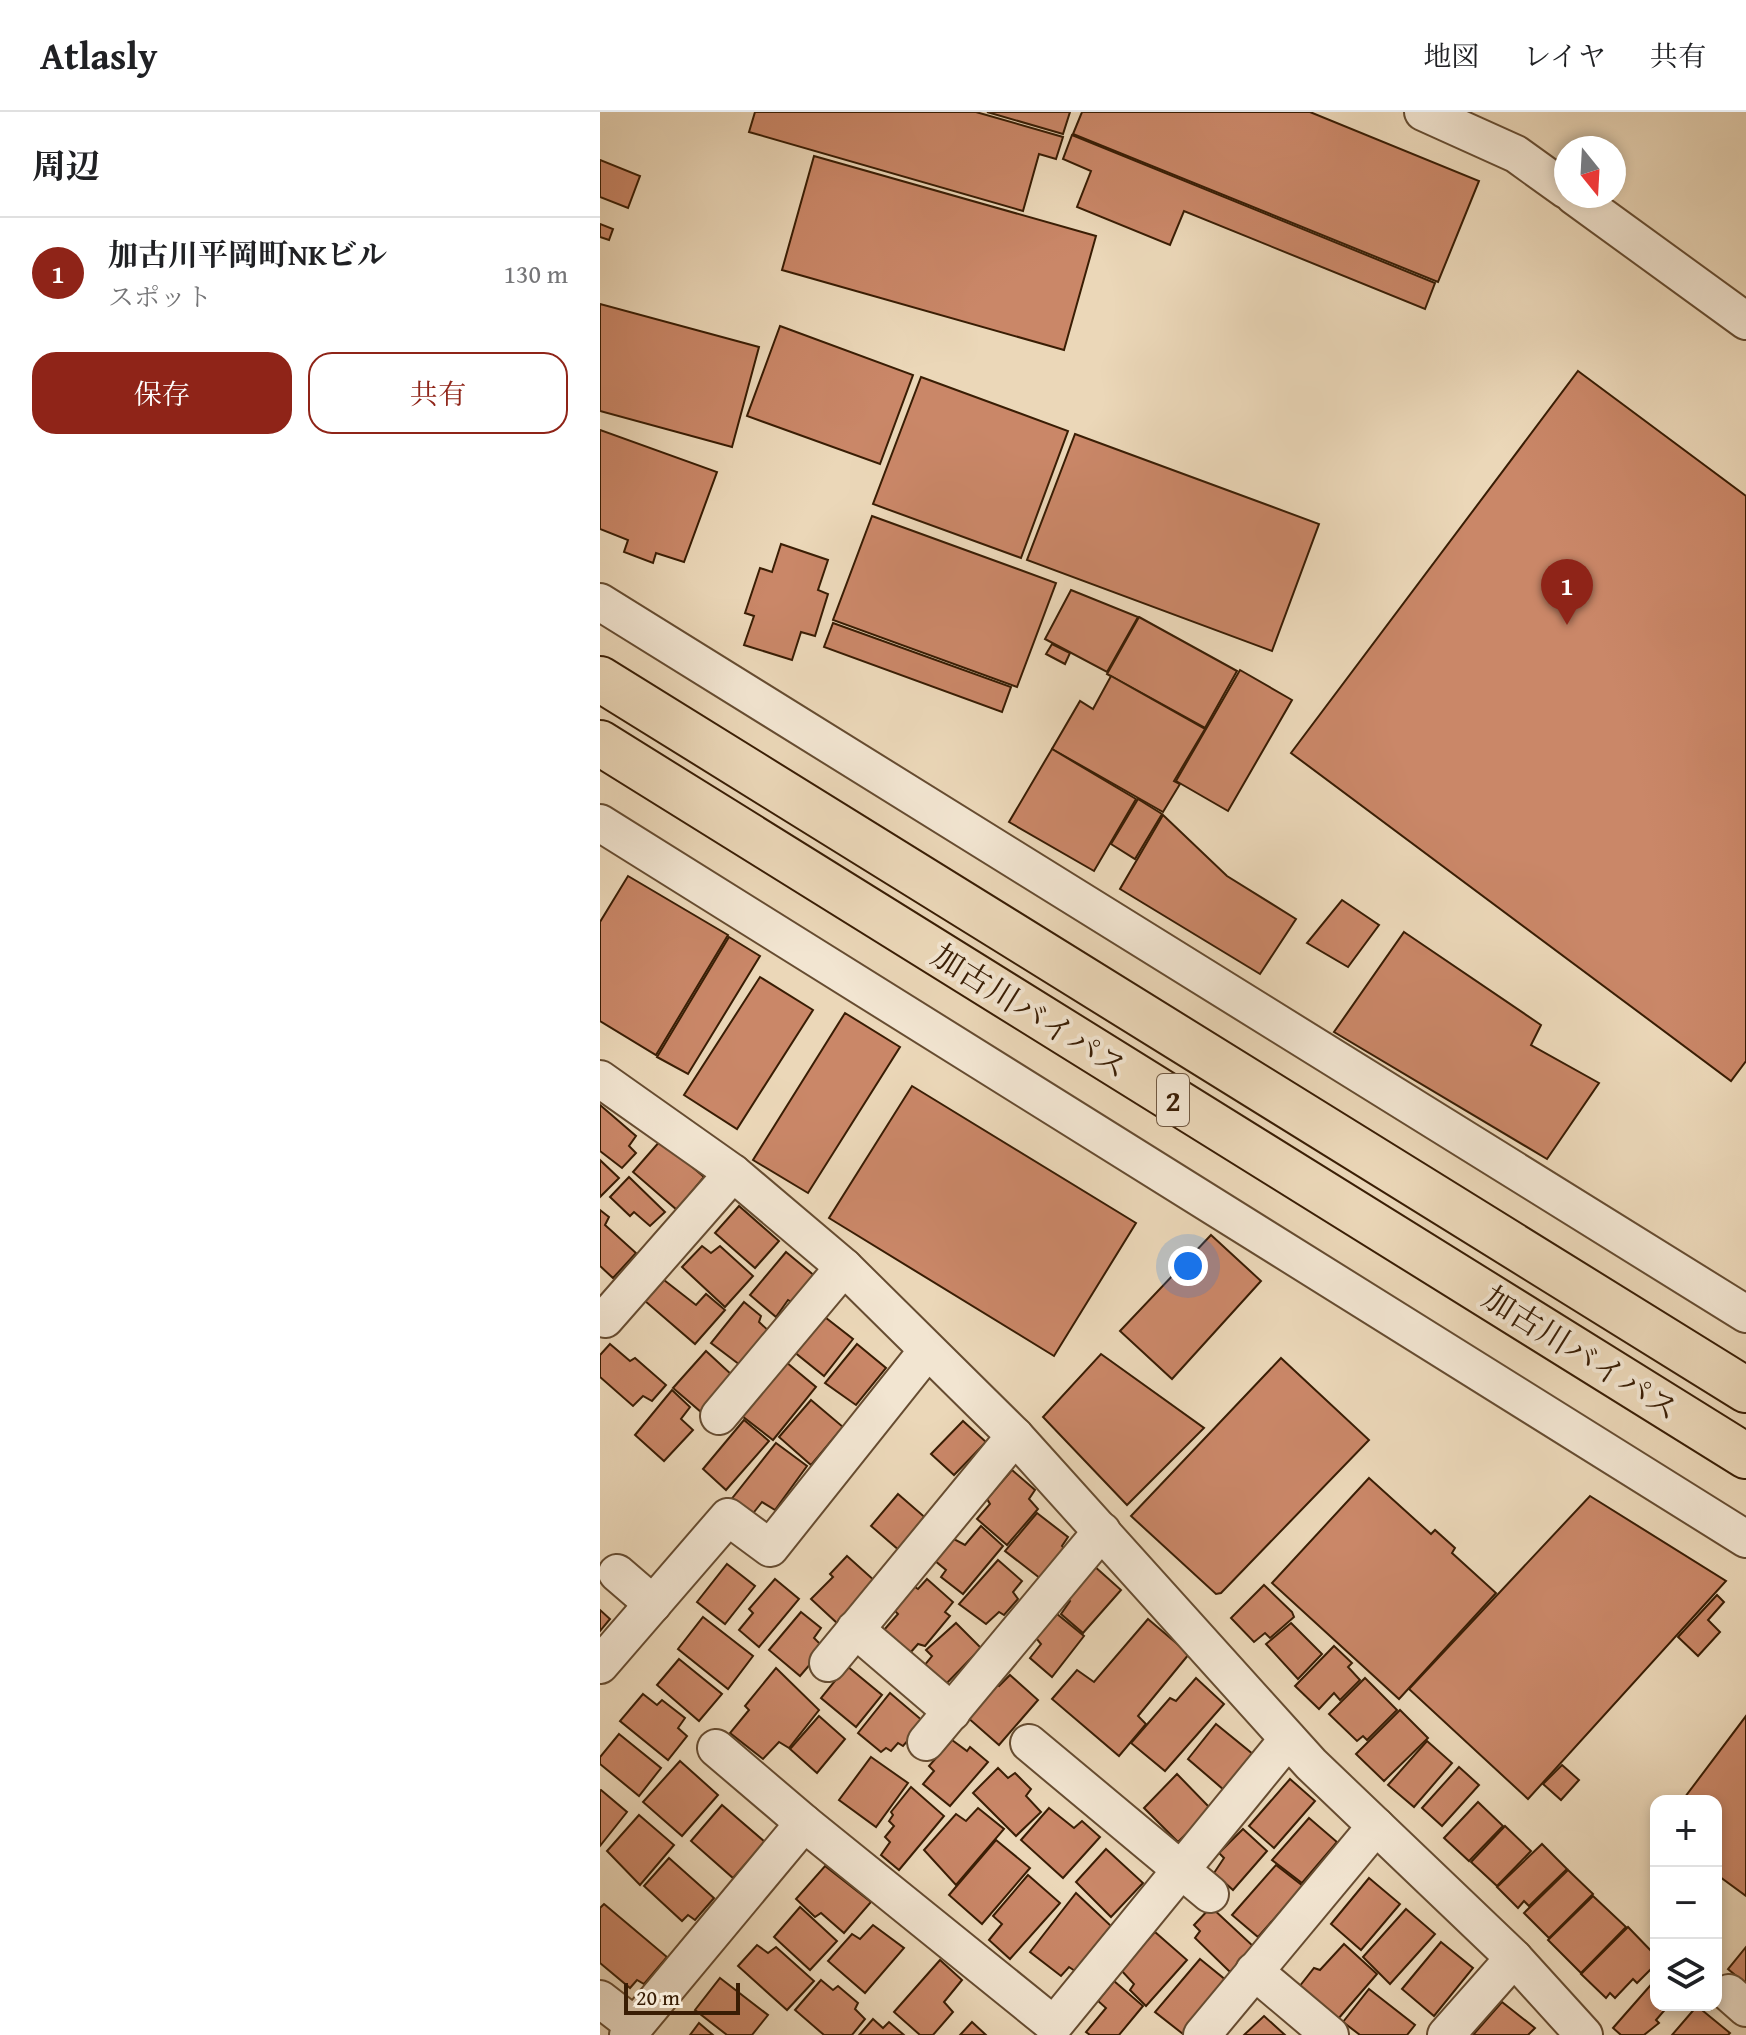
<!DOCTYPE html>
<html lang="ja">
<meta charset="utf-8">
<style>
:root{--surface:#fff;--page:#f2f2f2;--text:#202124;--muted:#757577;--line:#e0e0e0;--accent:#8f2418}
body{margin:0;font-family:"Gentium Book Plus","Noto Serif JP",serif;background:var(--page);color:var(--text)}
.controls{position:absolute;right:24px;bottom:24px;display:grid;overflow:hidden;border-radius:16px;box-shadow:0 4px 12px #0003}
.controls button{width:72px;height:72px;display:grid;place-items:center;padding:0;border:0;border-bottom:2px solid var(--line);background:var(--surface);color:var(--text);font:40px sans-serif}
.compass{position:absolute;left:954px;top:24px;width:72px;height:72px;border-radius:50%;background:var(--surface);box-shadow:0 4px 12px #0003;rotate:162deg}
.scale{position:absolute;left:24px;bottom:20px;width:116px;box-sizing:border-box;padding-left:8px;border:4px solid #391d04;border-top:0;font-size:22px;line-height:28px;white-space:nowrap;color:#391d04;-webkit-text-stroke:6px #f2e5d1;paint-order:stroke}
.you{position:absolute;left:588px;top:1154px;width:28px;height:28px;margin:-20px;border:6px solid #fff;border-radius:50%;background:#1a73e8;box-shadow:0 0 0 12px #1a73e833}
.badge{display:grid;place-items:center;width:52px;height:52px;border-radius:50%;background:var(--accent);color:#fff;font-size:26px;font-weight:700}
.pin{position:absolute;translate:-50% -66px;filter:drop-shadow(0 2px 4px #0008)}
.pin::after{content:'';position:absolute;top:42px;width:28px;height:24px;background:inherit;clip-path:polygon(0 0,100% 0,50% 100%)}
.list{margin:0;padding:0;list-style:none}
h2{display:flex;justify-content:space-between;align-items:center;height:104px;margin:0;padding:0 32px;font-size:34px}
h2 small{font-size:26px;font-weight:400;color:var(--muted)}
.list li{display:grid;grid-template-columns:52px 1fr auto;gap:24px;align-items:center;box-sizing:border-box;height:112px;padding:0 32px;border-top:2px solid var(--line)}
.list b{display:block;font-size:30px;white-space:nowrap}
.list p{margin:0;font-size:26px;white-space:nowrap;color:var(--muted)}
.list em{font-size:26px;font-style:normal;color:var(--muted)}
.actions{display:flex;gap:16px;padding:24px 32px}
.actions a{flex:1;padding:18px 0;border:2px solid var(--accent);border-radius:24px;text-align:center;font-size:28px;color:var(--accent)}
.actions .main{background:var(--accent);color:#fff}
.icon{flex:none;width:44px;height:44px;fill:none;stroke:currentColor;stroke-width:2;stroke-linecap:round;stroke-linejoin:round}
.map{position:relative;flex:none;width:1146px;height:1923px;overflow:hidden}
header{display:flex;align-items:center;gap:48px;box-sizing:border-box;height:112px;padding:0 40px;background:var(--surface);border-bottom:2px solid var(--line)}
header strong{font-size:38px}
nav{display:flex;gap:44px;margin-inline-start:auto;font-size:28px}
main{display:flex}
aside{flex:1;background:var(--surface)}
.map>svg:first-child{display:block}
.building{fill:#ca8768;stroke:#391d04;stroke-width:2}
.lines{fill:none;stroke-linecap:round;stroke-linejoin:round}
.minor-casing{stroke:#664c31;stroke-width:40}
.motorway-casing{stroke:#391d04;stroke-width:48}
.minor{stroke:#f2e5d1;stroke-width:36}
.motorway{stroke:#ebd7b8;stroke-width:44}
.labels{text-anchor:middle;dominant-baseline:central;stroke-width:8;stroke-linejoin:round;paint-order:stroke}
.shield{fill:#f2e5d1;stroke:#705942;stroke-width:2}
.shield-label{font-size:30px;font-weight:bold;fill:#391d04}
.street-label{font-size:32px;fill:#391d04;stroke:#f2e5d1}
</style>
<header>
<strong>Atlasly</strong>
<nav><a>地図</a><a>レイヤ</a><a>共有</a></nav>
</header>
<main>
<aside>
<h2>周辺<small></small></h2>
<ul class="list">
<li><span class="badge">1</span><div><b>加古川平岡町NKビル</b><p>スポット</p></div><em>130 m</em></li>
</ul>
<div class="actions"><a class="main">保存</a><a>共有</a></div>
</aside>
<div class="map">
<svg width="1146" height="1923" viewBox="0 0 1146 1923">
<rect width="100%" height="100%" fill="#ebd7b8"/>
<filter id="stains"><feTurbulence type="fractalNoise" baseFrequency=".0025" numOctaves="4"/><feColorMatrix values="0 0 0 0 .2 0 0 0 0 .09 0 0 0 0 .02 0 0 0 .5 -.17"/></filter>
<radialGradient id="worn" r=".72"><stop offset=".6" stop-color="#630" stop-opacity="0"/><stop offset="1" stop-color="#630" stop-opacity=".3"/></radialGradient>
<!-- building -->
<g class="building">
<path d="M 155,0 L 376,0 L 463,25 L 456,47 L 439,42 L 423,99 L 149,20 Z"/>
<path d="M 387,0 L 470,0 L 463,22 Z"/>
<path d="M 482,0 L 710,0 L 879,69 L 838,170 L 473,22 Z"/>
<path d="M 472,23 L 835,171 L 825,197 L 584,99 L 570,133 L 477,95 L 491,59 L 463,47 Z"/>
<path d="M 214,44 L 496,124 L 464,238 L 182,158 Z"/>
<path d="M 0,48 L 40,64 L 28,96 L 0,85 Z"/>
<path d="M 0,112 L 13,117 L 9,128 L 0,125 Z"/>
<path d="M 0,192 L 159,235 L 132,335 L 0,299 Z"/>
<path d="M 180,214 L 313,263 L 280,352 L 147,304 Z"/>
<path d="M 978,259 L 1146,384 L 1146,949 L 1131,969 L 691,641 Z"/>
<path d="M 321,265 L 468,319 L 421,446 L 273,392 Z"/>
<path d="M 0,318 L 117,360 L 84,450 L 56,441 L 53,451 L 24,440 L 28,428 L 0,417 Z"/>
<path d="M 475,322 L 719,412 L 672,539 L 427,448 Z"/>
<path d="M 272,404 L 456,471 L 417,575 L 233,508 Z"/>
<path d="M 181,432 L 228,448 L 218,478 L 228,482 L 215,524 L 201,520 L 192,548 L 144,533 L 154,504 L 145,501 L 160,456 L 172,460 Z"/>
<path d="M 471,478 L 538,505 L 507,560 L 445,527 Z"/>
<path d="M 539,505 L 637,559 L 605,616 L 507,562 Z"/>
<path d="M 233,511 L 411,575 L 402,600 L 224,535 Z"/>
<path d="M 452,532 L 470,541 L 465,552 L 446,542 Z"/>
<path d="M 640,558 L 692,588 L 628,699 L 576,669 Z"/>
<path d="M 511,564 L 605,617 L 574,669 L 580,672 L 563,700 L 452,637 L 480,589 L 493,597 Z"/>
<path d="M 452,637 L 536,687 L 494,759 L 409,710 Z"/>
<path d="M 538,687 L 562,702 L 535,747 L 511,732 Z"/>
<path d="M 563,703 L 627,764 L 696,807 L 660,862 L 520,777 Z"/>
<path d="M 28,764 L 128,823 L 56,943 L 0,909 L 0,810 Z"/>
<path d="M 742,788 L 779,813 L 748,855 L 707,831 Z"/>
<path d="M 804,820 L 941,913 L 931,933 L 999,971 L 947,1047 L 734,920 Z"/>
<path d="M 129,825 L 160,844 L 88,962 L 57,945 Z"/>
<path d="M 160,865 L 213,898 L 137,1017 L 84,983 Z"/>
<path d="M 245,901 L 300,935 L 208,1081 L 153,1048 Z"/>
<path d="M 312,974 L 536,1111 L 454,1244 L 229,1106 Z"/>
<path d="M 0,993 L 36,1024 L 29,1034 L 36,1041 L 22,1056 L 0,1039 Z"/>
<path d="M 61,1028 L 104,1065 L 77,1098 L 33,1060 Z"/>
<path d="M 0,1048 L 19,1066 L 0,1085 Z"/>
<path d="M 29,1065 L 65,1100 L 50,1114 L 34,1100 L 30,1104 L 10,1085 Z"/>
<path d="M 139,1094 L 179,1129 L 155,1156 L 115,1121 Z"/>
<path d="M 0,1098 L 9,1105 L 5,1113 L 36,1141 L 13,1166 L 0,1154 Z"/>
<path d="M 611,1123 L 661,1169 L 572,1267 L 520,1219 Z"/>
<path d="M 102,1134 L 111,1141 L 120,1134 L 153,1164 L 125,1195 L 82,1155 Z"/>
<path d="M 186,1140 L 216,1165 L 193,1191 L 188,1188 L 176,1205 L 150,1183 Z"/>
<path d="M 64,1168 L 96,1193 L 106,1182 L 125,1198 L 95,1232 L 45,1189 Z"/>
<path d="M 144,1190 L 161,1204 L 159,1210 L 170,1220 L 140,1253 L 111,1231 Z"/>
<path d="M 221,1202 L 253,1227 L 224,1264 L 193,1239 Z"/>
<path d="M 10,1232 L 30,1249 L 35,1246 L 66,1273 L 52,1289 L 43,1284 L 33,1294 L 0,1265 L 0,1243 Z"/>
<path d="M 257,1232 L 286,1256 L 256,1293 L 225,1271 Z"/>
<path d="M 106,1239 L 133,1264 L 101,1300 L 73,1276 Z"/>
<path d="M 501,1242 L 604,1316 L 527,1393 L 443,1305 Z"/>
<path d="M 681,1246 L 769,1328 L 621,1481 L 616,1482 L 531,1404 Z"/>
<path d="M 186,1250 L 216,1275 L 173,1328 L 142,1304 Z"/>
<path d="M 72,1278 L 90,1295 L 81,1307 L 93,1318 L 64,1349 L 35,1323 Z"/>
<path d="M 211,1288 L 243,1315 L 211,1353 L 179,1325 Z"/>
<path d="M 144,1308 L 169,1329 L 126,1378 L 103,1357 Z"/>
<path d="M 363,1309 L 386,1330 L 354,1363 L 331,1342 Z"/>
<path d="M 176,1331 L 207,1354 L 175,1398 L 162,1390 L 151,1404 L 130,1389 Z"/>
<path d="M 412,1358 L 435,1378 L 429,1387 L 438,1397 L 407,1433 L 377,1407 L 390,1392 L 387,1387 Z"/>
<path d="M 769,1366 L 831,1422 L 835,1418 L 855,1436 L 852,1441 L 896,1481 L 799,1587 L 672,1471 Z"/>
<path d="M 298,1382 L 328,1408 L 300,1439 L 271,1414 Z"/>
<path d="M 990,1384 L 1126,1469 L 928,1687 L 809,1577 Z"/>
<path d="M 437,1401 L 468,1425 L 462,1434 L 466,1439 L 441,1467 L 405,1439 Z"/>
<path d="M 381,1414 L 403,1434 L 363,1482 L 341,1465 L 346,1458 L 334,1448 L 352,1426 L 365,1433 Z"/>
<path d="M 247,1444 L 276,1470 L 237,1511 L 211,1487 L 233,1465 L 230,1462 Z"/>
<path d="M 398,1448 L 422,1469 L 413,1480 L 418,1487 L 404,1503 L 399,1500 L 386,1512 L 359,1492 Z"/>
<path d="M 127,1452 L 155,1474 L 125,1512 L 97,1490 Z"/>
<path d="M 493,1453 L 521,1478 L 483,1521 L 461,1502 L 470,1489 L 465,1484 Z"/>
<path d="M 175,1467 L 199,1487 L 159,1535 L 139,1518 L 153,1501 L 149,1497 Z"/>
<path d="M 327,1467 L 353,1490 L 345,1500 L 350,1504 L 325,1534 L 318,1532 L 310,1541 L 284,1518 L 298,1502 L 293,1497 L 312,1473 L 318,1477 Z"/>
<path d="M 664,1473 L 692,1500 L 694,1505 L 670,1526 L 665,1521 L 654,1530 L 631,1506 Z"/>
<path d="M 1117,1483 L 1124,1490 L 1108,1508 L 1120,1520 L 1098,1544 L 1078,1525 Z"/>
<path d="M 0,1498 L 10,1507 L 0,1519 Z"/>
<path d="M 201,1500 L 221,1516 L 214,1526 L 224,1536 L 200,1564 L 169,1538 Z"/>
<path d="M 457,1502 L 484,1524 L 452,1565 L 430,1546 L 441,1532 L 436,1526 Z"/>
<path d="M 103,1505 L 153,1544 L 128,1577 L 78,1537 Z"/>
<path d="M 548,1507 L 589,1542 L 538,1604 L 546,1612 L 519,1644 L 452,1587 L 477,1558 L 494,1570 Z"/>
<path d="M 356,1511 L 381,1536 L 344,1574 L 324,1554 L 332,1544 L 326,1538 Z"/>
<path d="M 691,1511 L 722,1542 L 698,1567 L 666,1532 Z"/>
<path d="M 734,1534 L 752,1551 L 748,1555 L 760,1568 L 740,1588 L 734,1581 L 719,1597 L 695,1574 Z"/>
<path d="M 79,1547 L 122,1582 L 99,1609 L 57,1573 Z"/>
<path d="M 247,1554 L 282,1583 L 256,1615 L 221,1586 Z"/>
<path d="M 176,1556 L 219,1598 L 189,1636 L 179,1630 L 163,1647 L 130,1621 L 149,1598 L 145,1594 Z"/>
<path d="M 410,1563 L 438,1588 L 399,1633 L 367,1605 L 395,1572 L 399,1574 Z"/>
<path d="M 596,1566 L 624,1592 L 565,1659 L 531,1631 L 570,1586 L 576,1589 Z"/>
<path d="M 765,1566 L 797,1598 L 767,1628 L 763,1624 L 757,1629 L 729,1602 Z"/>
<path d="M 290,1581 L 324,1610 L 303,1634 L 298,1631 L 291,1639 L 286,1636 L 281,1640 L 258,1621 Z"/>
<path d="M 43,1582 L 57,1593 L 62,1588 L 85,1606 L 78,1616 L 87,1624 L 68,1648 L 20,1609 Z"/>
<path d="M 800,1598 L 828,1626 L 784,1669 L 756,1642 Z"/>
<path d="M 219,1604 L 245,1627 L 217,1661 L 190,1637 Z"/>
<path d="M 1146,1604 L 1146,1784 L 1116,1762 L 1116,1689 L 1082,1689 Z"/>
<path d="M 616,1612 L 654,1643 L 624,1678 L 588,1647 Z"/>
<path d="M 19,1622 L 61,1656 L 39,1684 L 0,1652 L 0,1645 Z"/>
<path d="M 352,1628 L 367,1639 L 370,1635 L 388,1650 L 350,1694 L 323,1672 L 334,1659 L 329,1654 Z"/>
<path d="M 827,1629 L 852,1651 L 814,1695 L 788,1673 Z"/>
<path d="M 271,1645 L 308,1671 L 276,1715 L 239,1688 Z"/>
<path d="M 80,1649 L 118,1683 L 82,1724 L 43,1690 Z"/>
<path d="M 962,1653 L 979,1668 L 961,1688 L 943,1672 Z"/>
<path d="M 859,1655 L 879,1673 L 842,1714 L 822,1696 Z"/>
<path d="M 398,1656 L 408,1666 L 415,1661 L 431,1677 L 426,1684 L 441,1700 L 416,1724 L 373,1681 Z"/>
<path d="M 577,1662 L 611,1697 L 578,1730 L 544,1696 Z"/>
<path d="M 690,1667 L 715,1689 L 674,1736 L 649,1714 Z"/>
<path d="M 311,1675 L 344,1704 L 299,1758 L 281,1743 L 290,1730 L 285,1725 L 294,1714 L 289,1709 L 293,1703 L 291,1700 Z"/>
<path d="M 1,1678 L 27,1700 L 0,1734 L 0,1679 Z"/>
<path d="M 878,1690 L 903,1714 L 869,1749 L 844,1726 Z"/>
<path d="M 122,1693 L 165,1730 L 133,1766 L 91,1729 Z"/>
<path d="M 378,1696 L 404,1717 L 356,1773 L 324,1738 L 356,1702 L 366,1709 Z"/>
<path d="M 449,1696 L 474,1716 L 482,1709 L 500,1725 L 463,1766 L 421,1728 Z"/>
<path d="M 39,1703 L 74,1733 L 40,1773 L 7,1739 Z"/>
<path d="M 709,1706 L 737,1730 L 702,1771 L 672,1748 Z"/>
<path d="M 905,1714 L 931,1739 L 897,1774 L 871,1750 Z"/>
<path d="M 643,1717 L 667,1739 L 633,1778 L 614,1761 L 624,1746 L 619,1741 Z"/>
<path d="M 396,1728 L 430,1756 L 382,1812 L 349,1783 Z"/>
<path d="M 942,1732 L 967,1757 L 929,1794 L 924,1789 L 918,1796 L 897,1775 Z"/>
<path d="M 506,1737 L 543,1771 L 511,1805 L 476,1770 Z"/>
<path d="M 69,1746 L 114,1786 L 95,1808 L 88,1803 L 82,1809 L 44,1774 Z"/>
<path d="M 676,1753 L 703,1774 L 658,1825 L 632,1803 Z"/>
<path d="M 225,1754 L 271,1790 L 244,1821 L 221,1801 L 215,1805 L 196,1787 Z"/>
<path d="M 968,1758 L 993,1782 L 949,1826 L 924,1801 Z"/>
<path d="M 428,1763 L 460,1791 L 410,1847 L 389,1828 L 402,1812 L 393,1804 Z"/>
<path d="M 769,1766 L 800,1792 L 761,1838 L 731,1812 Z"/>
<path d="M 476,1781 L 511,1814 L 475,1859 L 469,1855 L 461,1864 L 430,1840 Z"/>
<path d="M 993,1784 L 1026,1815 L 981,1861 L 948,1828 Z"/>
<path d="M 4,1792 L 67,1845 L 44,1872 L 37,1868 L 30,1876 L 0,1851 L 0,1796 Z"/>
<path d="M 200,1795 L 237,1829 L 210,1858 L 174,1825 Z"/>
<path d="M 611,1795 L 654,1835 L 633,1859 L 629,1859 L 595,1826 L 600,1819 L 594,1813 Z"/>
<path d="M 806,1797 L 835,1822 L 790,1872 L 763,1845 Z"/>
<path d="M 273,1813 L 304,1836 L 265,1881 L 228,1849 L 252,1822 L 260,1827 Z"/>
<path d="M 1028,1815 L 1056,1844 L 1056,1852 L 1037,1871 L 1033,1867 L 1015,1886 L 1010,1881 L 1006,1886 L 981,1862 Z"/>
<path d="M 555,1820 L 587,1848 L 546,1894 L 530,1878 L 534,1872 L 520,1857 Z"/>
<path d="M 841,1830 L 873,1856 L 834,1904 L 802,1877 Z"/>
<path d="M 744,1832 L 777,1862 L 738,1907 L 699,1875 L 714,1856 L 720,1858 Z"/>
<path d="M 157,1833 L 168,1841 L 176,1835 L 214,1869 L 187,1898 L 138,1854 Z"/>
<path d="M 1146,1835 L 1146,1872 L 1128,1857 Z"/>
<path d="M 600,1847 L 627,1869 L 583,1922 L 555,1900 Z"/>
<path d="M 340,1848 L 362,1868 L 344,1890 L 353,1900 L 333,1923 L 320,1923 L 294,1900 Z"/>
<path d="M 120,1866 L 168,1903 L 152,1923 L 127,1923 L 95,1898 Z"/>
<path d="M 1056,1867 L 1056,1893 L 1069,1893 L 1056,1908 L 1059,1911 L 1044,1923 L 1021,1923 L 1013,1916 Z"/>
<path d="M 221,1868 L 233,1878 L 238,1874 L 258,1891 L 255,1897 L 265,1907 L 252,1923 L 224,1923 L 195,1898 Z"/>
<path d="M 514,1869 L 543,1894 L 519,1923 L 490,1923 L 486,1920 L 506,1896 L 498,1889 Z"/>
<path d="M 769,1877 L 815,1913 L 807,1923 L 760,1923 L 743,1910 Z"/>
<path d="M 902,1890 L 935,1916 L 928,1923 L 873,1923 Z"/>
<path d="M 1097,1894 L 1130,1921 L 1128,1923 L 1072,1923 Z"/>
<path d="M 664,1904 L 685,1923 L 644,1923 Z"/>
<path d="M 273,1907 L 283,1916 L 289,1910 L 304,1923 L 259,1923 Z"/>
<path d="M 372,1910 L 386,1923 L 360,1923 Z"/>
<path d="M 99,1911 L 113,1923 L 90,1923 Z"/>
</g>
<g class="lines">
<defs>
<g id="minor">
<path d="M 823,0 L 916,42 L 966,78"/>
<path d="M 974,84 L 1146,209"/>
<path d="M 0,490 L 1146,1202"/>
<path d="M 0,711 L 1146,1427"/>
<path d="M 0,967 L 133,1061 L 244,1155 L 415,1324 L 711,1652 L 914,1846 L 984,1923"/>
<path d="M 5,1207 L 133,1061"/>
<path d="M 119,1304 L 244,1155"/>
<path d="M 17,1461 L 53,1492"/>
<path d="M 255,1517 L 352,1600"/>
<path d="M 228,1551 L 415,1324"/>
<path d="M 0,1553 L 128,1405 L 170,1436 L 327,1239"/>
<path d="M 326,1630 L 502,1419"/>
<path d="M 429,1631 L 610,1782"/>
<path d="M 116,1636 L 204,1711"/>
<path d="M 654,1859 L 730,1923"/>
<path d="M 1129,1881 L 1146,1896"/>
<path d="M 0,1887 L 35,1914 L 28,1923"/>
<path d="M 35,1914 L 204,1711 L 454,1913 L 688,1627"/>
<path d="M 602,1923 L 776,1714"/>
<path d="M 846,1923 L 914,1846"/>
</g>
<g id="motorway">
<path d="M 0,567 L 1146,1278"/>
<path d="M 0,631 L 1146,1344"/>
</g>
</defs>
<!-- minor casing -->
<use href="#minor" class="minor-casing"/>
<!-- motorway casing -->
<use href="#motorway" class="motorway-casing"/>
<!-- minor -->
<use href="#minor" class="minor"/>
<!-- motorway -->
<use href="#motorway" class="motorway"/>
</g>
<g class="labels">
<!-- shield labels -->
<rect class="shield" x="557" y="962" width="32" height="52" rx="6"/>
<g class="shield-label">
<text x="573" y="988">2</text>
</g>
<!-- street labels -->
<g class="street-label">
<text transform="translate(430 899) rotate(32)">加古川バイパス</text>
<text transform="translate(981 1241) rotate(32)">加古川バイパス</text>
</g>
</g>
<rect width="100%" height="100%" filter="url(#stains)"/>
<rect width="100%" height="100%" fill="url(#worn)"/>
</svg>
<div class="controls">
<button>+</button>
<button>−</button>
<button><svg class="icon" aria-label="layers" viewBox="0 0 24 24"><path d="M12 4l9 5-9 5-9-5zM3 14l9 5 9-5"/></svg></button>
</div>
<svg class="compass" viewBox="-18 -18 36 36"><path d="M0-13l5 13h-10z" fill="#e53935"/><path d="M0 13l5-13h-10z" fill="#757577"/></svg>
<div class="scale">20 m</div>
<div class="you"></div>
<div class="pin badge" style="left:967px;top:513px">1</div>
</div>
</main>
